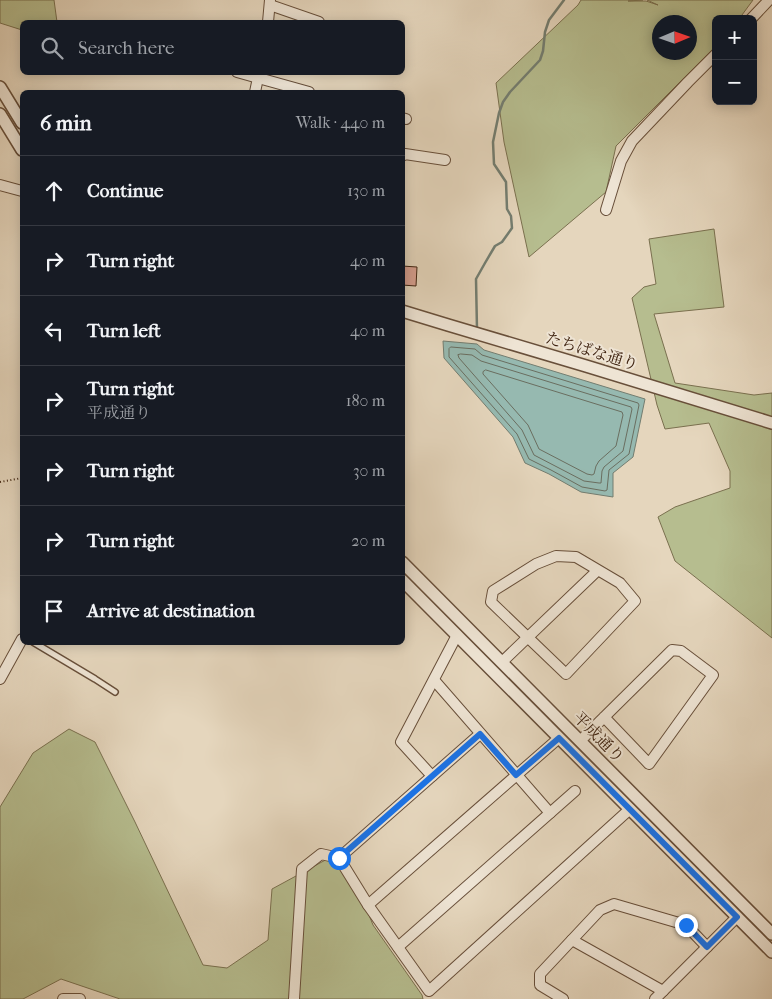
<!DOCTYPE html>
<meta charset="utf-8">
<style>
:root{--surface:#171b24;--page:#20242c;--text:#f1f3f6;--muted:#9ea1a6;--line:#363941}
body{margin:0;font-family:"IM FELL French Canon","Noto Serif JP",serif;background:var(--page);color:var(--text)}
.controls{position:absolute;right:15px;top:15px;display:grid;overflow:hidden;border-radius:8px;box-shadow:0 2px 12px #0003}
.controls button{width:45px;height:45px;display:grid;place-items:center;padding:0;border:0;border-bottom:1px solid var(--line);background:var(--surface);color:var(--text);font:25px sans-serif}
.compass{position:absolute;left:652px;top:15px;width:45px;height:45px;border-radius:50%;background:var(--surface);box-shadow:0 2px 12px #0003;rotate:88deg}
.stop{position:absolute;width:15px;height:15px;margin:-11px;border:4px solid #1a73e8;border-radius:50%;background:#fff}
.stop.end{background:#1a73e8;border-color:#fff;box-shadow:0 1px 5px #0008}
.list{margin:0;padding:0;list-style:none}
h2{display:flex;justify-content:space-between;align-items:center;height:65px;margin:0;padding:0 20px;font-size:21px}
h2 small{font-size:16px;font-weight:400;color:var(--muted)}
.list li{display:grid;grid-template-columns:32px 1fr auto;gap:15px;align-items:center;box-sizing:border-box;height:70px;padding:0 20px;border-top:1px solid var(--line)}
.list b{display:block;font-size:19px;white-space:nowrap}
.list p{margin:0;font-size:16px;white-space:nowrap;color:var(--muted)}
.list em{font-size:16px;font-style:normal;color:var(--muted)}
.icon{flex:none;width:28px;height:28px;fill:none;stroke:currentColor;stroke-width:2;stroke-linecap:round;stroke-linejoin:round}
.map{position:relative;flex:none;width:772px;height:999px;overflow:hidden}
.search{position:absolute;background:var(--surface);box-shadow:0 2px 12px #0003;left:20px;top:20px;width:385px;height:55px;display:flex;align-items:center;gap:12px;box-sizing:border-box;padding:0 18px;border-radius:8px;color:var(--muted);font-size:19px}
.panel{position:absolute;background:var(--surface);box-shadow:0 2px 12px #0003;left:20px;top:90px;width:385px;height:555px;border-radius:8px}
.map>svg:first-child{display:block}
.green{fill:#b6bd8f;stroke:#7a704f;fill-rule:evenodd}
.water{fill:#96b9b0;stroke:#737d70}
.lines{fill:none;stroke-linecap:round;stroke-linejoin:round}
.shore{stroke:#6a6e60;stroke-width:1}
.stream{stroke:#737d70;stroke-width:2.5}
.building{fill:#d9a191;stroke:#3e220f}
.service-casing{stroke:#684f3a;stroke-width:8}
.minor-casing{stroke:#684f3a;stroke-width:12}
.tertiary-casing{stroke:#684f3a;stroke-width:14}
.path{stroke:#3e220f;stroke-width:2;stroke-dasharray:1 2.5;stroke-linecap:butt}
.service{stroke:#eee4d4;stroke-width:5}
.minor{stroke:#eee4d4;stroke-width:10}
.tertiary{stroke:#eee4d4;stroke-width:11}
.route{stroke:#1a73e8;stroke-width:6}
.labels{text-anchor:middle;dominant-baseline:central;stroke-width:4;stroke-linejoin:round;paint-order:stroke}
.street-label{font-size:16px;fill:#3e220f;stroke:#eee4d4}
</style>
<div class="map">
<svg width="772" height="999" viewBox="0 0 772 999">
<rect width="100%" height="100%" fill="#e5d6bd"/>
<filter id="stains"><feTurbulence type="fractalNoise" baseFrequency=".004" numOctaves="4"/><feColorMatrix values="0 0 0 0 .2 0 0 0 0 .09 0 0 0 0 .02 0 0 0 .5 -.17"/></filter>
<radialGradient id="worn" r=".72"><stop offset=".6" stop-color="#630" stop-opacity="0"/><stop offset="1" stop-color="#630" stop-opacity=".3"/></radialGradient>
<!-- green -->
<g class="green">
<path d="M 0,0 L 54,0 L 57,22 L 22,22 L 22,30 L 0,23 Z"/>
<path d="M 581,0 L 643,0 L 628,1 L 646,1 L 658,5 L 647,0 L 753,0 L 739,19 L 716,19 L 716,46 L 616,146 L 606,192 L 529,257 L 504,142 L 496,83 L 578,5 ZM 690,22 L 690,52 L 660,52 L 660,22 Z"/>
<path d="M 714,229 L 724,307 L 654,314 L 675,383 L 754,395 L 772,393 L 772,638 L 675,561 L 658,517 L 675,507 L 730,488 L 730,471 L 709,423 L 665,429 L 657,405 L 632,298 L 644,287 L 656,284 L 649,239 Z"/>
<path d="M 69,729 L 95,742 L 135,822 L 203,965 L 227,968 L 268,940 L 272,889 L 331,857 L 358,888 L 373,925 L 422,995 L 423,999 L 120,999 L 61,979 L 23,999 L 0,999 L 0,807 L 33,753 Z"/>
</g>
<!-- water -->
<path class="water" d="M 443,341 L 477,344 L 484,350 L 645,399 L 633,457 L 613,473 L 613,497 L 581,492 L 549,474 L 525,463 L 513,437 L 444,358 Z"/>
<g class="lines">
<!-- shore -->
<g class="shore">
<path d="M 451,347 L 475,349 L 482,355 L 638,403 L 639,405 L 629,454 L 609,470 L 607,490 L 605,491 L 582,487 L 551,470 L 529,459 L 517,434 L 449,357 L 449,349 Z"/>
<path d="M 461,354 L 472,355 L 481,361 L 631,407 L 632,409 L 623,451 L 604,467 L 602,471 L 601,483 L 599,483 L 584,481 L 534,455 L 522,430 L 459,358 L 458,355 Z"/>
<path d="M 486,370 L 622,412 L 623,415 L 616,446 L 599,461 L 596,466 L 594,474 L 592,475 L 587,474 L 539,449 L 528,425 L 483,374 L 483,372 Z"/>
</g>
<!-- stream -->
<path class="stream" d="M 477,330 L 476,279 L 485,263 L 495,246 L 502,242 L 512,228 L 511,216 L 507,209 L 506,182 L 494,164 L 493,142 L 499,113 L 503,102 L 510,92 L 540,60 L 543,51 L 545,32 L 549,20 L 564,0"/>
</g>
<!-- building -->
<path class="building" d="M 402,266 L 417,267 L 416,286 L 402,285 Z"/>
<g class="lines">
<defs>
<path id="service" d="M 33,642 L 95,679 L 115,692"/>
<g id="minor">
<path d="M 270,5 L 319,22"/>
<path d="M 751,19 L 769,0"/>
<path d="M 268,22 L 270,0"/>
<path d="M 237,72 L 309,92"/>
<path d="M 255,92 L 259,73"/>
<path d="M 402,118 L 406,119"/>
<path d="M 402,156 L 405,154 L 445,160"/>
<path d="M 0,185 L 22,191"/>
<path d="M 606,210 L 621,161 L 632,141 L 688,82 L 716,54"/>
<path d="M 556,556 L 576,557 L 620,583 L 635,601 L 566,674 L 491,602 L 493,591 L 536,564 Z"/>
<path d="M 502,662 L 597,571"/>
<path d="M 0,679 L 22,639"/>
<path d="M 434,680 L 550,813"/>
<path d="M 480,734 L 339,858 L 368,905 L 429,991 L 630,809"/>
<path d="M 580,741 L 672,650 L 681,651 L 713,675 L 649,764 L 604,717"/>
<path d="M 432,776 L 401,742 L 457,635"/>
<path d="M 368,905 L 559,738"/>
<path d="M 572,940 L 663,991"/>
<path d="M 398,947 L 575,791"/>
<path d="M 63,999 L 80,999"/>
<path d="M 294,999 L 302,869 L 321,854 L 339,858"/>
<path d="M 563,999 L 540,985 L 540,974 L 600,910 L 614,904 L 686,925 L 707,947"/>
<path d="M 655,999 L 737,917"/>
</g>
<g id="tertiary">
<path d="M 0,87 L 22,123"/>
<path d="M 0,114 L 22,150"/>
<path d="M 402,311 L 448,325 L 586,366 L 772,423"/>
<path d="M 402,562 L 772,934"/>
<path d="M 402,580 L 772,952"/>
</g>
</defs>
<!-- service casing -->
<use href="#service" class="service-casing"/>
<!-- minor casing -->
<use href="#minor" class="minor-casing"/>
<!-- tertiary casing -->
<use href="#tertiary" class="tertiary-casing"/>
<!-- path -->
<path class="path" d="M 0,482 L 22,478"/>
<!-- service -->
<use href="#service" class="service"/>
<!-- minor -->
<use href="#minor" class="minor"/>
<!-- tertiary -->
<use href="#tertiary" class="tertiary"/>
</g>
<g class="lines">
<!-- route -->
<path class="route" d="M 339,858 L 480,734 L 516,775 L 559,738 L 737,917 L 707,947 L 686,925"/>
</g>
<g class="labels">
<!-- street labels -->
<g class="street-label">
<text transform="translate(592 351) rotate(17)">たちばな通り</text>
<text transform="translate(599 737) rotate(45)">平成通り</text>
</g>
</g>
<rect width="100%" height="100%" filter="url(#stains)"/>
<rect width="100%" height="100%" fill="url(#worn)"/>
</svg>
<div class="controls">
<button>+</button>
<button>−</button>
</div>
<svg class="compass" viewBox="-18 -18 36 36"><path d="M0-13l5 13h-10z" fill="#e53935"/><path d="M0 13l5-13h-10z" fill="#9ea1a6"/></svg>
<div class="stop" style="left:339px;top:858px"></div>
<div class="stop end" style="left:686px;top:925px"></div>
<div class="search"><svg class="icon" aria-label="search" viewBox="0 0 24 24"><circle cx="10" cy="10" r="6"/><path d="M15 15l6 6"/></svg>Search here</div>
<section class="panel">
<h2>6 min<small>Walk · 440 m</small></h2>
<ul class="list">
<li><svg class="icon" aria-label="ahead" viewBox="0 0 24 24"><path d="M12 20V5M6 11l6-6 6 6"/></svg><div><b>Continue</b></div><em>130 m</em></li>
<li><svg class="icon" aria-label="right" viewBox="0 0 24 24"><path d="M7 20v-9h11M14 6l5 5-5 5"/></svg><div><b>Turn right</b></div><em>40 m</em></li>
<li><svg class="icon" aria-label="left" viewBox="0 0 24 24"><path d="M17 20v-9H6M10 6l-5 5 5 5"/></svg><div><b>Turn left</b></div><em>40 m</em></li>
<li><svg class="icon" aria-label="right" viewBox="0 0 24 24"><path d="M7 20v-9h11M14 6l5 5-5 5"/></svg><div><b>Turn right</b><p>平成通り</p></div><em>180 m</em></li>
<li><svg class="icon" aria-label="right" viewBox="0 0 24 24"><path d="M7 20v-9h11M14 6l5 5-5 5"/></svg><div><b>Turn right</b></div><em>30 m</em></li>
<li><svg class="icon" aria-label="right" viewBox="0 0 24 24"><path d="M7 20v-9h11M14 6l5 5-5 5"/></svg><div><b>Turn right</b></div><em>20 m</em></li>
<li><svg class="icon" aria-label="arrive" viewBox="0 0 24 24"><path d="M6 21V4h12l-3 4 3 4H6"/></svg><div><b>Arrive at destination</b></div></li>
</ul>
</section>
</div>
